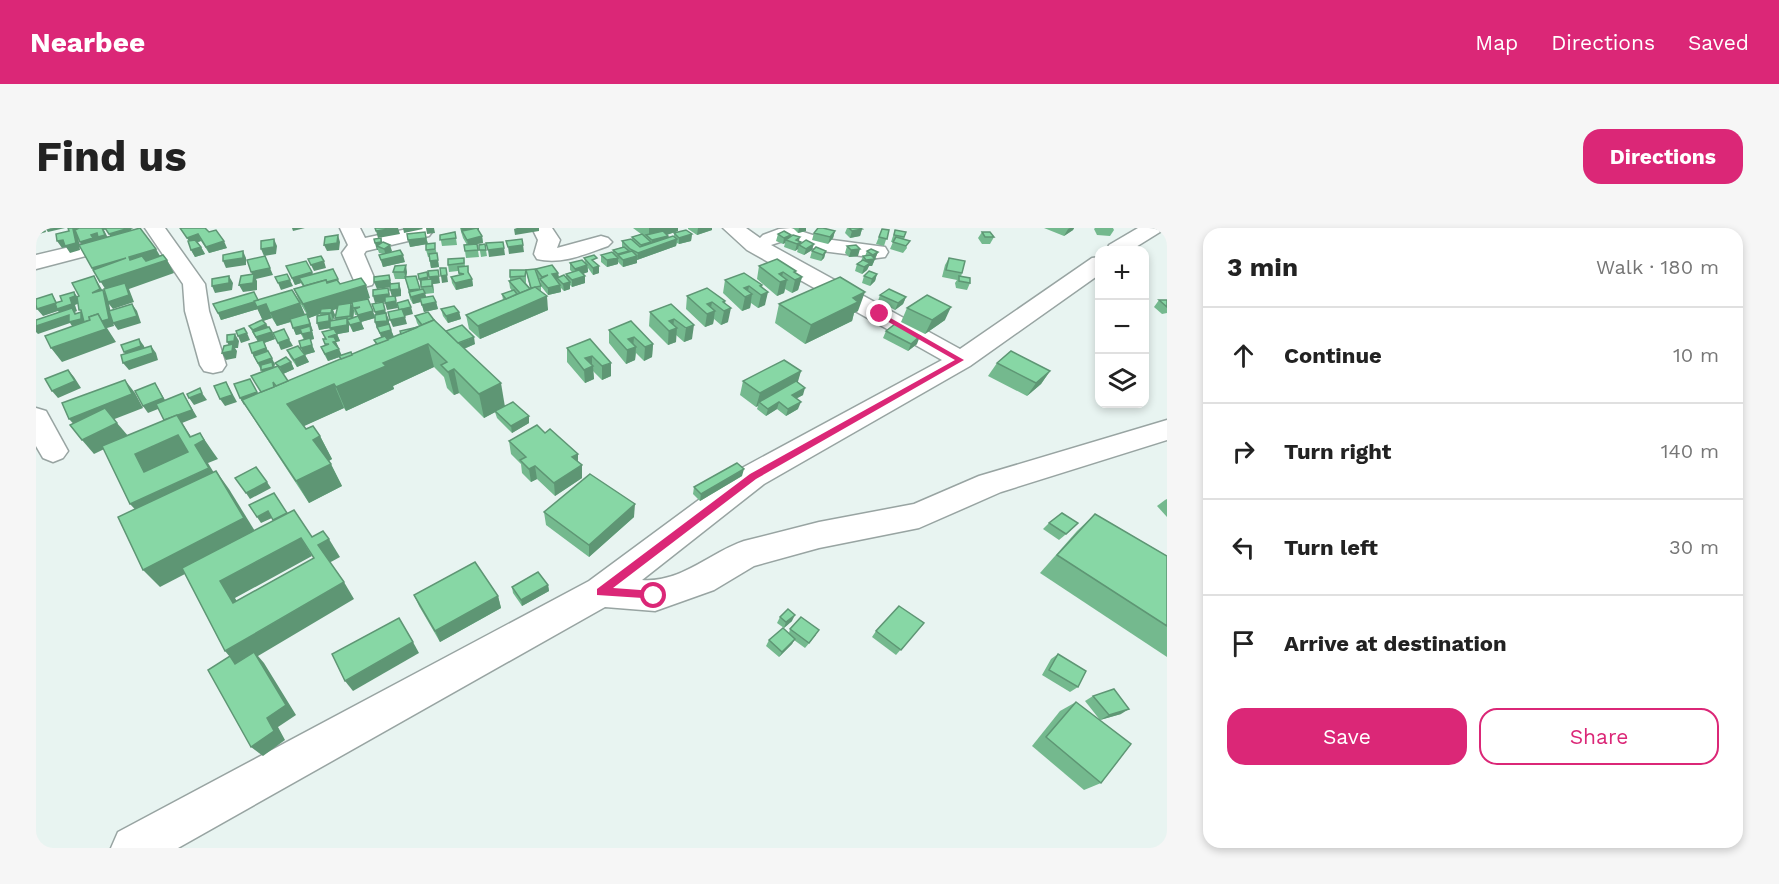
<!DOCTYPE html>
<meta charset="utf-8">
<style>
:root{--surface:#fff;--page:#f6f6f6;--text:#222;--muted:#767676;--line:#e0e0e0;--accent:#db2777}
body{margin:0;font-family:"Work Sans",sans-serif;background:var(--page);color:var(--text)}
.controls{position:absolute;right:18px;top:18px;display:grid;overflow:hidden;border-radius:12px;box-shadow:0 3px 9px #0003}
.controls button{width:54px;height:54px;display:grid;place-items:center;padding:0;border:0;border-bottom:2px solid var(--line);background:var(--surface);color:var(--text);font:30px sans-serif}
.stop{position:absolute;width:18px;height:18px;margin:-14px;border:4px solid #db2777;border-radius:50%;background:#fff}
.stop.end{background:#db2777;border-color:#fff;box-shadow:0 2px 6px #0008}
.list{margin:0;padding:0;list-style:none}
h2{display:flex;justify-content:space-between;align-items:center;height:78px;margin:0;padding:0 24px;font-size:26px}
h2 small{font-size:20px;font-weight:400;color:var(--muted)}
.list li{display:grid;grid-template-columns:39px 1fr auto;gap:18px;align-items:center;box-sizing:border-box;height:96px;padding:0 24px;border-top:2px solid var(--line)}
.list b{display:block;font-size:22px;white-space:nowrap}
.list em{font-size:20px;font-style:normal;color:var(--muted)}
.actions{display:flex;gap:12px;padding:18px 24px}
.actions a{flex:1;padding:14px 0;border:2px solid var(--accent);border-radius:18px;text-align:center;font-size:21px;color:var(--accent)}
.actions .main{background:var(--accent);color:#fff}
.icon{flex:none;width:33px;height:33px;fill:none;stroke:currentColor;stroke-width:2;stroke-linecap:round;stroke-linejoin:round}
.map{position:relative;flex:none;width:1131px;height:620px;overflow:hidden;border-radius:18px}
header{display:flex;align-items:center;gap:36px;box-sizing:border-box;height:84px;padding:0 30px;background:var(--accent);color:#fff}
header strong{font-size:28px}
nav{display:flex;gap:33px;margin-inline-start:auto;font-size:21px}
.intro{display:flex;align-items:center;justify-content:space-between;box-sizing:border-box;height:144px;padding:0 36px}
h1{margin:0;font-size:42px}
.button{padding:15px 27px;border-radius:18px;background:var(--accent);color:#fff;font-size:21px;font-weight:700}
main{display:flex;gap:36px;padding:0 36px}
aside{flex:1;background:var(--surface);border-radius:18px;box-shadow:0 3px 9px #0003}
.map>svg:first-child{display:block}
.lines{fill:none;stroke-linecap:round;stroke-linejoin:round}
.street-casing{stroke:#98a4a2;stroke-width:3}
.street{fill:#fff;fill-rule:evenodd}
.wall{fill:#74b98e;fill-rule:evenodd}
.shaded-wall{fill:#5e9674}
.building{fill:#87d7a5;stroke:#5e9674;stroke-width:1.5;fill-rule:evenodd}
.route{fill:#db2777}
</style>
<header>
<strong>Nearbee</strong>
<nav><a>Map</a><a>Directions</a><a>Saved</a></nav>
</header>
<div class="intro"><h1>Find us</h1><a class="button">Directions</a></div>
<main>
<div class="map">
<svg width="1131" height="620" viewBox="0 0 1131 620">
<rect width="100%" height="100%" fill="#e8f4f1"/>
<g class="lines">
<defs>
<g id="street">
<path d="M 109,0 L 129,0 L 169,56 L 173,83 L 190,137 L 186,143 L 177,145 L 168,143 L 164,137 L 149,83 L 147,56 Z"/>
<path d="M 304,0 L 324,0 L 329,10 L 376,0 L 394,0 L 396,4 L 393,8 L 330,23 L 328,26 L 339,52 L 336,57 L 328,59 L 320,57 L 306,25 L 312,17 Z"/>
<path d="M 496,0 L 516,0 L 524,12 L 521,20 L 565,8 L 572,10 L 576,14 L 572,18 C 549,26 526,37 501,31 L 498,26 L 502,12 Z"/>
<path d="M 687,0 L 710,0 L 724,10 L 727,7 L 743,1 L 755,0 L 789,11 L 849,19 L 852,24 L 849,29 L 841,30 L 786,23 L 750,12 L 735,17 L 924,121 L 1056,30 L 1064,29 L 1064,46 L 934,138 L 728,256 L 606,352 C 645,355 673,325 708,313 L 783,294 L 878,276 L 943,248 L 1131,192 L 1131,212 L 965,264 L 883,300 L 783,320 L 718,338 L 678,362 L 619,383 L 569,379 L 142,620 L 75,620 L 82,604 L 553,353 L 706,240 L 906,132 L 711,22 Z"/>
<path d="M 1102,0 L 1127,0 L 1124,4 L 1095,22 L 1071,22 L 1073,17 Z"/>
<path d="M 89,6 L 96,8 L 100,12 L 96,16 L 0,41 L 0,27 Z"/>
<path d="M 0,180 L 10,183 L 32,223 L 27,230 L 17,234 L 7,230 L 0,218 Z"/>
</g>
</defs>
<!-- street casing -->
<use href="#street" class="street-casing"/>
<!-- street -->
<use href="#street" class="street"/>
</g>
<!-- wall -->
<g class="wall">
<path d="M 144,0 L 169,0 L 173,4 L 191,20 L 173,25 L 165,13 L 162,14 L 169,26 L 159,29 L 155,22 L 153,13 Z"/>
<path d="M 424,0 L 443,0 L 443,3 L 446,8 L 447,15 L 441,16 L 443,29 L 430,30 L 429,23 L 431,17 L 427,10 Z"/>
<path d="M 597,0 L 642,0 L 642,3 L 631,7 L 632,9 L 638,9 L 638,5 L 656,6 L 655,13 L 643,16 L 641,15 L 640,18 L 601,32 L 601,35 L 587,39 L 582,34 L 582,33 L 582,36 L 571,39 L 565,34 L 565,27 L 577,25 L 577,22 L 586,19 L 586,13 L 596,11 L 596,9 L 605,6 Z"/>
<path d="M 652,0 L 676,0 L 676,2 L 661,7 L 652,1 Z"/>
<path d="M 757,0 L 770,0 L 770,3 L 762,5 Z"/>
<path d="M 811,0 L 824,0 L 826,1 L 824,8 L 814,10 L 809,5 Z"/>
<path d="M 1008,0 L 1038,0 L 1037,2 L 1028,8 Z"/>
<path d="M 1059,0 L 1077,0 L 1078,2 L 1074,8 L 1061,7 L 1058,1 Z"/>
<path d="M 846,1 L 853,2 L 848,18 L 840,16 Z"/>
<path d="M 859,2 L 870,4 L 868,11 L 871,20 L 867,25 L 854,21 L 857,14 L 855,14 Z"/>
<path d="M 799,3 L 797,10 L 792,16 L 776,12 L 778,5 Z"/>
<path d="M 389,4 L 392,16 L 400,22 L 403,39 L 395,40 L 393,29 L 392,29 L 390,22 L 390,16 L 374,19 Z"/>
<path d="M 419,4 L 421,17 L 406,18 L 404,7 Z"/>
<path d="M 946,4 L 958,9 L 954,16 L 946,16 L 942,10 Z"/>
<path d="M 742,6 L 755,7 L 754,9 L 763,13 L 764,17 L 776,22 L 768,27 L 761,24 L 762,21 L 759,23 L 748,19 L 749,15 L 747,16 L 740,13 Z"/>
<path d="M 345,10 L 346,15 L 356,23 L 354,25 L 369,34 L 347,39 L 343,27 L 347,26 L 343,25 L 342,22 L 341,22 L 338,11 Z"/>
<path d="M 449,16 L 451,28 L 445,29 L 443,17 Z"/>
<path d="M 811,18 L 822,28 L 813,29 L 809,25 Z"/>
<path d="M 776,23 L 790,23 L 788,30 L 785,33 L 774,30 Z"/>
<path d="M 831,23 L 842,24 L 836,38 L 833,38 L 831,42 L 826,46 L 819,43 L 821,36 L 825,33 L 827,28 L 829,28 Z"/>
<path d="M 428,30 L 429,38 L 432,38 L 433,47 L 436,51 L 437,58 L 420,62 L 416,55 L 415,49 L 423,47 L 422,43 L 413,44 L 412,37 Z"/>
<path d="M 548,30 L 563,38 L 563,45 L 557,47 L 552,40 L 552,44 L 547,46 L 549,48 L 549,55 L 536,59 L 534,57 L 534,61 L 528,63 L 525,60 L 525,64 L 512,67 L 505,58 L 504,52 L 501,48 L 500,41 L 522,45 L 523,49 L 530,50 L 530,46 L 536,44 L 534,42 L 534,35 L 549,34 Z"/>
<path d="M 913,30 L 926,45 L 925,49 L 934,55 L 931,62 L 920,60 L 919,55 L 921,52 L 906,49 L 909,37 Z"/>
<path d="M 250,38 L 277,46 L 302,51 L 304,56 L 334,70 L 330,71 L 339,88 L 340,87 L 336,76 L 353,92 L 353,97 L 358,109 L 383,98 L 381,95 L 379,88 L 401,96 L 410,103 L 439,116 L 428,121 L 469,178 L 493,188 L 493,195 L 476,205 L 461,190 L 459,184 L 448,190 L 423,165 L 418,167 L 411,160 L 408,149 L 398,139 L 357,158 L 358,161 L 310,183 L 308,180 L 267,198 L 270,201 L 284,208 L 296,231 L 293,233 L 306,258 L 273,275 L 204,170 L 224,165 L 226,144 L 216,125 L 222,114 L 213,98 L 230,96 L 236,104 L 239,111 L 228,115 L 239,137 L 238,138 L 239,139 L 241,138 L 239,135 L 255,134 L 258,141 L 247,146 L 252,153 L 304,131 L 304,129 L 292,133 L 288,126 L 285,119 L 289,118 L 289,111 L 286,104 L 295,102 L 294,100 L 283,102 L 284,86 L 273,90 L 264,75 L 258,61 L 267,59 L 265,55 L 259,57 ZM 315,76 L 316,76 L 319,87 L 321,87 L 322,89 L 317,90 L 318,82 ZM 301,81 L 299,90 L 300,92 L 296,93 L 295,92 L 297,92 L 299,87 L 297,82 ZM 339,90 L 339,94 L 345,109 L 338,112 L 340,117 L 316,127 L 305,127 L 300,114 L 304,113 L 301,106 L 313,104 L 313,96 L 317,104 L 328,101 L 325,94 Z"/>
<path d="M 723,38 L 760,43 L 759,45 L 766,49 L 762,62 L 756,65 L 749,61 L 748,65 L 741,68 L 721,51 Z"/>
<path d="M 490,42 L 505,58 L 505,64 L 512,82 L 444,111 L 433,101 L 430,87 L 467,72 L 466,66 L 476,63 L 474,60 L 473,53 L 474,53 L 474,49 L 490,42 L 490,55 L 494,60 Z"/>
<path d="M 392,43 L 404,55 L 397,56 L 398,65 L 389,66 L 390,69 L 400,74 L 402,81 L 388,84 L 385,74 L 377,76 L 374,71 L 370,51 L 359,51 L 357,44 L 371,44 L 370,49 L 384,61 L 385,61 L 385,56 L 382,46 L 394,52 Z"/>
<path d="M 841,46 L 839,53 L 834,58 L 826,55 L 828,48 Z"/>
<path d="M 689,52 L 726,57 L 729,77 L 722,80 L 715,75 L 714,80 L 706,83 L 687,65 Z"/>
<path d="M 844,67 L 870,69 L 867,76 L 859,82 L 842,73 Z"/>
<path d="M 651,68 L 689,73 L 692,94 L 685,97 L 678,91 L 677,96 L 669,99 L 650,81 Z"/>
<path d="M 222,72 L 264,75 L 269,87 L 271,86 L 274,93 L 278,111 L 274,112 L 279,124 L 269,127 L 273,134 L 261,139 L 254,129 L 251,122 L 267,125 L 268,112 L 265,106 L 260,107 L 255,94 L 241,98 L 236,90 L 227,93 L 222,81 L 185,92 L 182,85 Z"/>
<path d="M 1123,72 L 1131,72 L 1131,85 L 1126,86 L 1118,79 Z"/>
<path d="M 635,76 L 656,111 L 648,114 L 640,107 L 640,114 L 632,117 L 613,98 L 614,84 Z"/>
<path d="M 743,76 L 822,83 L 818,85 L 816,93 L 769,116 L 739,95 Z"/>
<path d="M 871,80 L 909,92 L 889,106 L 865,94 Z"/>
<path d="M 405,81 L 423,84 L 425,91 L 412,95 L 407,88 Z"/>
<path d="M 595,93 L 617,116 L 616,129 L 608,133 L 600,125 L 599,132 L 590,136 L 573,115 L 573,102 Z"/>
<path d="M 850,103 L 881,116 L 872,123 L 847,110 Z"/>
<path d="M 554,111 L 575,148 L 566,152 L 557,143 L 558,151 L 549,155 L 531,134 L 531,120 Z"/>
<path d="M 961,135 L 1014,143 L 1005,156 L 991,168 L 952,148 Z"/>
<path d="M 765,143 L 761,154 L 767,167 L 760,171 L 762,181 L 750,188 L 741,181 L 730,188 L 721,181 L 722,178 L 720,179 L 704,167 L 707,153 Z"/>
<path d="M 473,213 L 542,234 L 546,250 L 519,268 L 501,251 L 495,254 L 486,245 L 485,236 L 475,226 Z"/>
<path d="M 706,248 L 664,273 L 657,266 L 658,259 Z"/>
<path d="M 1131,271 L 1131,289 L 1121,278 L 1129,272 Z"/>
<path d="M 508,284 L 598,289 L 553,329 L 510,297 Z"/>
<path d="M 1059,286 L 1131,328 L 1131,429 L 1004,345 L 1041,303 Z"/>
<path d="M 1013,295 L 1035,302 L 1023,312 L 1007,301 Z"/>
<path d="M 512,357 L 513,363 L 486,378 L 477,365 L 476,359 Z"/>
<path d="M 378,367 L 462,368 L 465,380 L 404,414 L 383,378 Z"/>
<path d="M 744,389 L 756,393 L 748,400 L 741,395 Z"/>
<path d="M 888,395 L 860,427 L 836,409 L 840,403 Z"/>
<path d="M 754,401 L 780,407 L 769,420 L 758,412 L 756,416 L 743,429 L 730,418 L 733,412 L 753,405 Z"/>
<path d="M 1022,426 L 1042,459 L 1034,464 L 1006,447 L 1015,431 Z"/>
<path d="M 1057,468 L 1085,486 L 1064,492 L 1049,473 Z"/>
<path d="M 1040,474 L 1065,555 L 1048,562 L 996,518 L 1024,483 Z"/>
</g>
<!-- shaded-wall -->
<g class="shaded-wall">
<path d="M 0,0 L 9,0 L 10,4 L 0,7 Z"/>
<path d="M 9,0 L 29,0 L 12,4 Z"/>
<path d="M 40,0 L 46,0 L 42,7 L 44,22 L 34,25 L 30,19 L 26,20 L 21,13 L 37,1 Z"/>
<path d="M 66,0 L 75,0 L 68,2 L 74,14 L 49,20 L 44,14 Z"/>
<path d="M 93,0 L 98,0 L 95,1 L 99,6 L 77,13 L 73,6 Z"/>
<path d="M 256,0 L 269,0 L 257,3 Z"/>
<path d="M 359,0 L 362,0 L 364,6 L 342,10 L 340,3 Z"/>
<path d="M 367,0 L 386,0 L 387,1 L 368,5 Z"/>
<path d="M 390,0 L 398,0 L 399,5 L 391,6 Z"/>
<path d="M 425,0 L 443,0 L 443,3 L 426,3 L 426,6 Z"/>
<path d="M 481,0 L 503,0 L 503,3 L 479,7 L 478,1 Z"/>
<path d="M 613,0 L 642,0 L 642,3 L 615,12 L 613,10 Z"/>
<path d="M 662,0 L 676,0 L 676,2 L 661,7 Z"/>
<path d="M 763,0 L 770,0 L 770,3 L 762,5 Z"/>
<path d="M 1034,0 L 1038,0 L 1037,2 L 1028,8 L 1032,1 Z"/>
<path d="M 826,1 L 824,8 L 814,10 L 816,3 Z"/>
<path d="M 799,3 L 797,10 L 792,16 L 794,9 Z"/>
<path d="M 162,6 L 165,13 L 155,16 L 151,10 Z"/>
<path d="M 656,6 L 655,13 L 643,16 L 643,10 Z"/>
<path d="M 302,7 L 304,14 L 303,22 L 291,23 L 288,17 Z"/>
<path d="M 755,7 L 753,13 L 750,12 L 749,15 L 747,16 L 748,10 Z"/>
<path d="M 446,8 L 447,15 L 441,16 L 443,29 L 441,16 L 432,18 L 431,12 Z"/>
<path d="M 632,8 L 632,14 L 641,11 L 640,18 L 601,32 L 602,25 L 605,24 L 605,17 L 615,14 L 615,20 L 616,12 Z"/>
<path d="M 764,9 L 762,16 L 765,14 L 764,18 L 763,17 L 762,21 L 759,23 L 761,16 L 760,12 Z"/>
<path d="M 345,10 L 347,17 L 341,18 L 342,22 L 341,22 L 339,15 Z"/>
<path d="M 390,10 L 392,16 L 374,19 L 372,12 Z"/>
<path d="M 238,11 L 241,18 L 240,26 L 228,28 L 225,21 Z"/>
<path d="M 188,13 L 191,20 L 173,25 L 170,19 Z"/>
<path d="M 778,16 L 776,22 L 768,27 L 770,21 Z"/>
<path d="M 354,17 L 356,23 L 350,28 L 348,21 Z"/>
<path d="M 487,17 L 488,24 L 473,26 L 472,19 Z"/>
<path d="M 165,19 L 169,26 L 159,29 L 155,22 Z"/>
<path d="M 468,20 L 469,27 L 453,29 L 452,22 Z"/>
<path d="M 120,21 L 127,33 L 131,32 L 138,45 L 93,61 L 98,74 L 77,81 L 73,76 L 78,98 L 71,100 L 80,114 L 26,134 L 15,120 L 38,101 L 34,95 L 2,106 L 0,104 L 0,98 L 38,84 L 26,88 L 22,83 L 7,88 L 1,81 L 16,66 L 24,80 L 38,64 L 43,71 L 44,75 L 39,77 L 41,83 L 39,84 L 42,87 L 45,84 L 50,91 L 61,72 L 58,48 L 68,65 L 67,62 L 72,69 L 73,67 L 56,40 Z"/>
<path d="M 824,21 L 822,28 L 813,29 L 815,22 Z"/>
<path d="M 207,23 L 210,30 L 210,37 L 190,40 L 187,33 Z"/>
<path d="M 593,23 L 592,30 L 582,27 L 582,36 L 571,39 L 571,32 L 582,30 L 582,26 Z"/>
<path d="M 790,23 L 788,30 L 785,33 L 787,27 Z"/>
<path d="M 842,24 L 836,38 L 833,38 L 831,42 L 826,46 L 830,32 L 836,31 L 837,27 Z"/>
<path d="M 401,25 L 403,39 L 395,40 L 394,33 Z"/>
<path d="M 367,27 L 369,34 L 347,39 L 345,32 Z"/>
<path d="M 229,28 L 237,47 L 220,51 L 221,53 L 221,62 L 207,64 L 203,57 L 218,50 L 215,44 Z"/>
<path d="M 601,28 L 601,35 L 587,39 L 587,32 Z"/>
<path d="M 288,33 L 290,40 L 278,43 L 275,37 Z"/>
<path d="M 370,37 L 371,44 L 370,51 L 368,44 Z"/>
<path d="M 551,37 L 552,44 L 540,48 L 539,41 Z"/>
<path d="M 563,38 L 563,45 L 557,47 L 557,40 Z"/>
<path d="M 410,40 L 412,54 L 406,55 L 405,48 Z"/>
<path d="M 276,44 L 279,51 L 263,50 L 265,55 L 259,57 L 256,50 Z"/>
<path d="M 747,44 L 745,54 L 751,52 L 748,65 L 741,68 L 744,54 L 743,46 Z"/>
<path d="M 522,45 L 523,52 L 521,50 L 521,52 L 516,46 Z"/>
<path d="M 841,46 L 839,53 L 834,58 L 836,51 Z"/>
<path d="M 353,47 L 356,59 L 341,61 L 338,54 Z"/>
<path d="M 193,48 L 197,55 L 196,62 L 179,65 L 176,58 Z"/>
<path d="M 403,48 L 404,55 L 397,56 L 398,65 L 393,49 Z"/>
<path d="M 549,48 L 549,55 L 536,59 L 536,52 Z"/>
<path d="M 392,49 L 394,56 L 385,58 L 383,51 Z"/>
<path d="M 766,49 L 762,62 L 756,65 L 759,52 Z"/>
<path d="M 436,51 L 437,58 L 420,62 L 419,55 Z"/>
<path d="M 254,52 L 257,58 L 245,62 L 242,55 Z"/>
<path d="M 534,54 L 534,61 L 528,63 L 527,56 Z"/>
<path d="M 363,55 L 365,62 L 365,68 L 359,69 L 362,80 L 351,82 L 349,75 L 356,69 L 354,62 Z"/>
<path d="M 330,57 L 334,70 L 315,76 L 318,82 L 317,95 L 314,88 L 315,76 L 297,82 L 299,87 L 297,92 L 295,85 L 284,85 L 284,86 L 273,90 L 267,76 Z"/>
<path d="M 524,57 L 525,64 L 512,67 L 512,60 Z"/>
<path d="M 713,58 L 711,69 L 716,66 L 714,80 L 706,83 L 709,69 L 708,60 Z"/>
<path d="M 352,60 L 355,73 L 339,75 L 337,68 Z"/>
<path d="M 384,61 L 389,65 L 391,72 L 377,76 L 373,62 Z"/>
<path d="M 732,64 L 729,77 L 722,80 L 725,67 Z"/>
<path d="M 829,64 L 822,83 L 818,85 L 816,93 L 769,116 L 775,97 L 817,70 Z"/>
<path d="M 511,68 L 512,82 L 444,111 L 442,98 Z"/>
<path d="M 870,69 L 867,76 L 859,82 L 862,75 Z"/>
<path d="M 218,74 L 222,81 L 185,92 L 182,85 Z"/>
<path d="M 218,74 L 230,76 L 236,90 L 227,93 Z"/>
<path d="M 400,74 L 402,81 L 388,84 L 386,77 Z"/>
<path d="M 676,74 L 674,85 L 679,83 L 677,96 L 669,99 L 671,86 L 671,76 Z"/>
<path d="M 264,75 L 270,89 L 241,98 L 234,85 Z"/>
<path d="M 96,76 L 101,83 L 105,95 L 82,102 L 77,95 Z"/>
<path d="M 375,79 L 377,86 L 365,89 L 363,82 Z"/>
<path d="M 915,79 L 909,92 L 889,106 L 896,92 Z"/>
<path d="M 695,80 L 692,94 L 685,97 L 688,83 Z"/>
<path d="M 349,82 L 353,92 L 353,100 L 341,101 L 339,94 L 341,91 L 339,84 Z"/>
<path d="M 337,83 L 339,90 L 325,94 L 322,87 Z"/>
<path d="M 423,84 L 425,91 L 412,95 L 410,88 Z"/>
<path d="M 271,86 L 277,103 L 276,103 L 278,111 L 269,113 L 266,106 L 275,103 L 260,107 L 257,100 Z"/>
<path d="M 293,86 L 296,93 L 311,90 L 313,97 L 313,104 L 297,107 L 294,100 L 283,102 L 281,95 Z"/>
<path d="M 369,89 L 371,96 L 357,99 L 354,92 Z"/>
<path d="M 638,91 L 637,102 L 641,100 L 640,114 L 632,117 L 633,93 Z"/>
<path d="M 325,94 L 328,101 L 317,104 L 314,97 Z"/>
<path d="M 230,96 L 234,103 L 220,109 L 217,102 Z"/>
<path d="M 658,97 L 656,111 L 648,114 L 650,100 Z"/>
<path d="M 355,102 L 358,109 L 346,112 L 344,105 Z"/>
<path d="M 236,104 L 239,111 L 228,115 L 234,127 L 220,132 L 216,125 L 223,116 L 220,109 Z"/>
<path d="M 211,105 L 214,112 L 205,115 L 202,108 Z"/>
<path d="M 199,106 L 203,113 L 202,120 L 199,120 L 201,123 L 200,130 L 190,132 L 186,125 L 195,121 L 191,114 Z"/>
<path d="M 301,106 L 304,113 L 300,114 L 303,120 L 292,109 Z"/>
<path d="M 884,108 L 881,116 L 872,123 L 875,116 Z"/>
<path d="M 438,109 L 439,116 L 420,124 L 419,117 Z"/>
<path d="M 598,109 L 597,120 L 600,119 L 599,132 L 590,136 L 592,111 Z"/>
<path d="M 103,111 L 108,118 L 110,125 L 93,131 L 88,124 Z"/>
<path d="M 253,111 L 257,118 L 245,122 L 242,115 Z"/>
<path d="M 392,116 L 398,139 L 357,158 L 358,161 L 310,183 L 300,159 L 347,135 Z"/>
<path d="M 617,116 L 616,129 L 608,133 L 609,119 Z"/>
<path d="M 276,117 L 279,124 L 268,127 L 265,120 Z"/>
<path d="M 115,118 L 120,125 L 122,132 L 93,142 L 87,135 Z"/>
<path d="M 303,121 L 306,128 L 292,133 L 289,126 Z"/>
<path d="M 269,127 L 273,134 L 261,139 L 258,132 Z"/>
<path d="M 556,128 L 556,138 L 557,138 L 558,151 L 549,155 L 548,142 L 549,130 Z"/>
<path d="M 236,130 L 239,137 L 238,138 L 240,141 L 229,149 L 222,135 Z"/>
<path d="M 255,134 L 258,141 L 247,146 L 244,139 Z"/>
<path d="M 575,135 L 575,148 L 566,152 L 566,138 Z"/>
<path d="M 418,141 L 423,165 L 418,167 L 412,144 Z"/>
<path d="M 32,142 L 38,149 L 45,160 L 22,170 L 16,163 Z"/>
<path d="M 765,143 L 761,157 L 723,174 L 722,178 L 720,179 L 724,165 Z"/>
<path d="M 1014,143 L 1005,156 L 991,168 L 1000,155 Z"/>
<path d="M 214,151 L 225,171 L 208,177 L 204,170 Z"/>
<path d="M 89,152 L 99,165 L 107,180 L 45,204 L 33,191 Z"/>
<path d="M 190,154 L 201,174 L 189,178 L 184,171 Z"/>
<path d="M 119,155 L 132,177 L 112,185 L 107,178 Z"/>
<path d="M 465,155 L 469,179 L 448,190 L 443,166 Z"/>
<path d="M 298,156 L 308,180 L 264,200 L 251,176 Z"/>
<path d="M 769,160 L 767,167 L 753,174 L 756,167 Z"/>
<path d="M 147,165 L 161,189 L 146,195 L 160,216 L 164,205 L 177,224 L 182,231 L 172,235 L 186,258 L 111,294 L 94,276 L 173,240 L 128,193 Z"/>
<path d="M 166,165 L 171,172 L 158,177 L 153,170 Z"/>
<path d="M 743,174 L 741,181 L 730,188 L 732,181 Z"/>
<path d="M 765,174 L 762,181 L 750,188 L 752,181 Z"/>
<path d="M 493,188 L 493,195 L 476,205 L 475,198 Z"/>
<path d="M 81,195 L 93,209 L 58,226 L 46,212 Z"/>
<path d="M 142,207 L 156,226 L 108,244 L 99,226 Z"/>
<path d="M 284,208 L 296,231 L 289,235 L 277,212 Z"/>
<path d="M 542,226 L 542,239 L 536,229 Z"/>
<path d="M 295,236 L 306,258 L 273,275 L 260,253 Z"/>
<path d="M 546,237 L 546,250 L 519,268 L 518,255 Z"/>
<path d="M 499,238 L 501,251 L 495,254 L 493,241 Z"/>
<path d="M 708,241 L 706,248 L 664,273 L 665,266 Z"/>
<path d="M 180,243 L 193,261 L 222,308 L 124,359 L 107,342 Z"/>
<path d="M 231,254 L 235,260 L 214,271 L 210,265 Z"/>
<path d="M 599,276 L 598,289 L 553,329 L 553,317 Z"/>
<path d="M 232,283 L 236,290 L 225,295 L 221,289 Z"/>
<path d="M 265,310 L 276,328 L 199,370 L 211,391 L 197,375 L 184,353 Z"/>
<path d="M 293,311 L 304,329 L 293,335 L 282,317 Z"/>
<path d="M 308,354 L 318,371 L 222,428 L 228,435 L 260,487 L 242,499 L 249,512 L 227,528 L 215,519 L 231,490 L 199,436 L 194,429 L 189,423 Z"/>
<path d="M 512,357 L 513,363 L 486,378 L 485,372 Z"/>
<path d="M 462,368 L 465,380 L 404,414 L 399,403 Z"/>
<path d="M 759,387 L 756,393 L 748,400 L 750,394 Z"/>
<path d="M 759,411 L 756,416 L 743,429 L 746,424 Z"/>
<path d="M 377,414 L 383,425 L 317,463 L 309,453 Z"/>
<path d="M 1093,481 L 1085,486 L 1064,492 L 1073,487 Z"/>
</g>
<!-- building -->
<g class="building">
<path d="M 32,0 L 40,0 L 37,1 L 40,15 L 29,18 L 27,12 L 21,13 L 20,6 L 33,3 Z"/>
<path d="M 43,0 L 66,0 L 69,7 L 62,9 L 61,5 L 55,7 L 57,10 L 44,14 L 39,2 Z"/>
<path d="M 69,0 L 93,0 L 73,6 Z"/>
<path d="M 104,0 L 120,21 L 93,29 L 94,32 L 106,28 L 110,33 L 127,27 L 131,32 L 64,54 L 57,42 L 90,30 L 56,40 L 43,17 Z"/>
<path d="M 144,0 L 169,0 L 173,4 L 180,2 L 188,13 L 170,19 L 162,6 L 151,10 Z"/>
<path d="M 339,0 L 359,0 L 340,3 Z"/>
<path d="M 441,0 L 446,8 L 431,12 L 426,3 Z"/>
<path d="M 782,0 L 787,0 L 799,3 L 794,9 L 778,5 Z"/>
<path d="M 813,0 L 824,0 L 826,1 L 816,3 Z"/>
<path d="M 846,1 L 853,2 L 851,11 L 843,9 Z"/>
<path d="M 650,2 L 656,6 L 643,10 L 638,5 Z"/>
<path d="M 859,2 L 870,4 L 868,9 L 858,7 Z"/>
<path d="M 627,3 L 632,8 L 616,12 L 610,7 Z"/>
<path d="M 748,3 L 755,7 L 748,10 L 742,6 Z"/>
<path d="M 389,4 L 390,10 L 372,12 L 371,6 Z"/>
<path d="M 419,4 L 420,10 L 404,12 L 404,7 Z"/>
<path d="M 946,4 L 954,4 L 958,9 L 949,9 Z"/>
<path d="M 606,6 L 615,14 L 605,17 L 596,9 Z"/>
<path d="M 302,7 L 301,15 L 288,17 L 289,9 Z"/>
<path d="M 757,7 L 764,9 L 760,12 L 765,14 L 761,16 L 750,12 Z"/>
<path d="M 637,8 L 641,11 L 602,25 L 594,21 L 586,13 L 595,11 L 604,19 Z"/>
<path d="M 860,9 L 874,13 L 870,18 L 857,14 Z"/>
<path d="M 345,10 L 345,14 L 339,15 L 338,11 Z"/>
<path d="M 238,11 L 238,19 L 225,21 L 225,13 Z"/>
<path d="M 486,11 L 487,17 L 472,19 L 470,13 Z"/>
<path d="M 159,12 L 165,19 L 155,22 L 152,13 Z"/>
<path d="M 770,12 L 778,16 L 770,21 L 763,17 Z"/>
<path d="M 347,14 L 354,17 L 348,21 L 341,18 Z"/>
<path d="M 467,14 L 468,20 L 452,22 L 450,15 Z"/>
<path d="M 399,15 L 399,21 L 390,22 L 390,16 Z"/>
<path d="M 441,16 L 442,22 L 429,23 L 428,17 Z"/>
<path d="M 449,16 L 450,22 L 443,22 L 443,17 Z"/>
<path d="M 820,17 L 824,21 L 815,22 L 811,18 Z"/>
<path d="M 588,19 L 593,23 L 582,26 L 577,22 Z"/>
<path d="M 780,19 L 790,23 L 787,27 L 776,23 Z"/>
<path d="M 835,21 L 842,24 L 837,27 L 831,23 Z"/>
<path d="M 364,22 L 367,27 L 345,32 L 343,27 Z"/>
<path d="M 207,23 L 207,30 L 187,33 L 187,27 Z"/>
<path d="M 596,23 L 601,28 L 587,32 L 582,27 Z"/>
<path d="M 576,24 L 582,30 L 571,32 L 565,27 Z"/>
<path d="M 401,25 L 402,32 L 394,33 L 393,26 Z"/>
<path d="M 558,27 L 561,30 L 556,32 L 563,38 L 557,40 L 548,30 Z"/>
<path d="M 835,27 L 839,31 L 830,32 L 827,28 Z"/>
<path d="M 229,28 L 234,40 L 215,44 L 211,32 Z"/>
<path d="M 285,28 L 288,33 L 275,37 L 272,31 Z"/>
<path d="M 428,30 L 428,35 L 412,37 L 412,31 Z"/>
<path d="M 913,30 L 929,33 L 926,45 L 910,42 Z"/>
<path d="M 741,31 L 760,43 L 758,44 L 766,49 L 759,52 L 747,44 L 743,46 L 751,52 L 744,54 L 723,38 Z"/>
<path d="M 546,32 L 551,37 L 539,41 L 534,35 Z"/>
<path d="M 827,32 L 834,35 L 828,39 L 821,36 Z"/>
<path d="M 270,33 L 276,44 L 256,50 L 250,38 Z"/>
<path d="M 370,37 L 368,44 L 357,44 L 359,38 Z"/>
<path d="M 516,37 L 522,45 L 516,46 L 524,57 L 512,60 L 504,51 L 512,47 L 506,49 L 500,41 Z"/>
<path d="M 432,38 L 432,44 L 436,51 L 419,55 L 415,49 L 428,46 L 423,45 L 422,39 Z"/>
<path d="M 404,40 L 410,40 L 411,47 L 405,48 Z"/>
<path d="M 297,41 L 302,51 L 291,54 L 290,52 L 268,58 L 263,50 Z"/>
<path d="M 499,41 L 505,58 L 495,60 L 490,42 Z"/>
<path d="M 402,42 L 403,48 L 393,49 L 392,43 Z"/>
<path d="M 474,42 L 490,42 L 489,48 L 474,49 Z"/>
<path d="M 543,42 L 549,48 L 536,52 L 530,46 Z"/>
<path d="M 833,43 L 841,46 L 836,51 L 828,48 Z"/>
<path d="M 391,44 L 392,49 L 383,51 L 382,46 Z"/>
<path d="M 708,45 L 726,57 L 724,58 L 732,64 L 725,67 L 713,58 L 708,60 L 716,66 L 709,69 L 689,52 Z"/>
<path d="M 218,46 L 217,55 L 203,57 L 205,48 Z"/>
<path d="M 251,46 L 254,52 L 242,55 L 239,49 Z"/>
<path d="M 353,47 L 354,52 L 338,54 L 338,49 Z"/>
<path d="M 528,47 L 534,54 L 527,56 L 521,50 Z"/>
<path d="M 58,48 L 64,61 L 56,65 L 67,62 L 73,91 L 66,93 L 62,86 L 53,89 L 54,92 L 48,94 L 45,82 L 43,82 L 41,69 L 43,68 L 36,55 Z"/>
<path d="M 193,48 L 193,55 L 176,58 L 176,51 Z"/>
<path d="M 380,48 L 384,61 L 373,62 L 369,49 Z"/>
<path d="M 923,48 L 934,50 L 934,55 L 923,53 Z"/>
<path d="M 804,49 L 829,64 L 817,70 L 822,74 L 775,97 L 743,76 Z"/>
<path d="M 325,50 L 330,57 L 267,76 L 258,61 L 290,52 L 291,55 L 301,52 L 304,56 Z"/>
<path d="M 484,50 L 494,61 L 484,65 L 473,53 Z"/>
<path d="M 396,51 L 396,58 L 385,59 L 385,52 Z"/>
<path d="M 89,55 L 93,67 L 72,74 L 68,61 Z"/>
<path d="M 363,55 L 363,61 L 354,62 L 354,56 Z"/>
<path d="M 499,59 L 511,68 L 442,98 L 430,87 Z"/>
<path d="M 352,60 L 353,66 L 337,68 L 337,62 Z"/>
<path d="M 671,60 L 689,73 L 687,74 L 695,80 L 688,83 L 676,74 L 671,76 L 679,83 L 671,86 L 651,68 Z"/>
<path d="M 387,61 L 389,65 L 375,69 L 373,64 Z"/>
<path d="M 853,61 L 870,69 L 862,75 L 844,67 Z"/>
<path d="M 256,62 L 264,75 L 234,85 L 230,76 L 221,79 L 218,73 Z"/>
<path d="M 478,62 L 481,66 L 470,71 L 466,66 Z"/>
<path d="M 38,64 L 39,68 L 34,70 L 36,76 L 21,81 L 19,75 L 26,73 L 24,68 Z"/>
<path d="M 218,64 L 222,72 L 218,73 L 218,74 L 182,85 L 177,76 Z"/>
<path d="M 16,66 L 20,75 L 1,81 L 0,77 L 0,71 Z"/>
<path d="M 891,67 L 915,79 L 896,92 L 871,80 Z"/>
<path d="M 359,68 L 360,73 L 349,75 L 349,69 Z"/>
<path d="M 397,68 L 400,74 L 386,77 L 384,70 Z"/>
<path d="M 332,71 L 337,83 L 322,87 L 319,81 L 324,79 L 317,80 L 316,74 Z"/>
<path d="M 372,72 L 375,79 L 363,82 L 361,75 Z"/>
<path d="M 1123,72 L 1131,72 L 1131,79 Z"/>
<path d="M 347,74 L 349,82 L 339,84 L 336,76 Z"/>
<path d="M 315,75 L 314,88 L 299,90 L 302,77 Z"/>
<path d="M 96,76 L 101,88 L 77,95 L 73,83 Z"/>
<path d="M 635,76 L 658,97 L 650,100 L 638,91 L 633,93 L 641,100 L 633,103 L 614,84 Z"/>
<path d="M 418,78 L 423,84 L 410,88 L 405,81 Z"/>
<path d="M 36,80 L 39,86 L 45,84 L 45,91 L 33,94 L 33,87 L 0,98 L 0,92 Z"/>
<path d="M 296,80 L 295,85 L 284,85 L 285,81 Z"/>
<path d="M 366,81 L 369,89 L 354,92 L 352,84 Z"/>
<path d="M 392,84 L 401,96 L 398,92 L 386,97 L 379,88 Z"/>
<path d="M 350,85 L 351,93 L 339,94 L 339,87 Z"/>
<path d="M 62,86 L 70,101 L 15,120 L 9,108 L 54,92 L 53,89 Z"/>
<path d="M 271,86 L 274,96 L 257,100 L 254,91 Z"/>
<path d="M 293,86 L 293,93 L 281,95 L 281,88 Z"/>
<path d="M 322,88 L 325,94 L 314,97 L 311,92 Z"/>
<path d="M 311,90 L 311,97 L 294,100 L 294,93 Z"/>
<path d="M 226,92 L 230,96 L 217,102 L 213,98 Z"/>
<path d="M 398,92 L 465,155 L 443,166 L 418,141 L 412,144 L 405,137 L 411,134 L 392,116 L 347,135 L 350,138 L 300,159 L 298,156 L 251,176 L 270,201 L 277,198 L 284,208 L 277,212 L 295,236 L 260,253 L 206,172 Z"/>
<path d="M 595,93 L 617,116 L 609,119 L 598,109 L 592,111 L 600,119 L 591,122 L 573,102 Z"/>
<path d="M 353,96 L 355,102 L 344,105 L 341,99 Z"/>
<path d="M 859,96 L 884,108 L 875,116 L 850,103 Z"/>
<path d="M 426,97 L 438,109 L 422,115 L 410,103 Z"/>
<path d="M 274,98 L 275,104 L 266,106 L 264,101 Z"/>
<path d="M 233,99 L 236,104 L 220,109 L 217,104 Z"/>
<path d="M 382,99 L 365,106 L 364,103 Z"/>
<path d="M 208,100 L 211,105 L 202,108 L 200,103 Z"/>
<path d="M 248,101 L 253,111 L 242,115 L 237,105 Z"/>
<path d="M 298,101 L 301,106 L 292,109 L 298,109 L 300,113 L 297,114 L 303,121 L 289,126 L 285,119 L 293,116 L 289,116 L 287,111 L 290,111 L 286,104 Z"/>
<path d="M 199,106 L 198,113 L 191,114 L 191,107 Z"/>
<path d="M 349,108 L 352,112 L 341,116 L 338,112 Z"/>
<path d="M 274,110 L 276,117 L 265,120 L 263,113 Z"/>
<path d="M 103,111 L 105,118 L 88,124 L 85,117 Z"/>
<path d="M 554,111 L 575,135 L 566,138 L 556,128 L 549,130 L 557,138 L 548,142 L 531,120 Z"/>
<path d="M 227,112 L 230,120 L 216,125 L 213,116 Z"/>
<path d="M 197,116 L 196,123 L 186,125 L 188,118 Z"/>
<path d="M 115,118 L 117,125 L 87,135 L 85,127 Z"/>
<path d="M 262,118 L 269,127 L 258,132 L 251,122 Z"/>
<path d="M 232,123 L 236,130 L 222,135 L 218,128 Z"/>
<path d="M 975,123 L 1014,143 L 1000,155 L 961,135 Z"/>
<path d="M 315,124 L 316,127 L 305,131 L 303,128 Z"/>
<path d="M 250,129 L 255,134 L 244,139 L 239,135 Z"/>
<path d="M 748,132 L 765,143 L 724,165 L 707,153 Z"/>
<path d="M 236,134 L 237,139 L 225,142 L 225,137 Z"/>
<path d="M 242,138 L 252,153 L 240,158 L 237,154 L 238,159 L 225,164 L 215,148 Z"/>
<path d="M 32,142 L 39,153 L 16,163 L 9,151 Z"/>
<path d="M 214,151 L 221,164 L 204,170 L 198,156 Z"/>
<path d="M 89,152 L 96,166 L 33,191 L 26,175 Z"/>
<path d="M 760,153 L 769,160 L 756,167 L 765,174 L 752,181 L 743,174 L 732,181 L 723,174 Z"/>
<path d="M 190,154 L 196,167 L 184,171 L 178,158 Z"/>
<path d="M 119,155 L 127,170 L 107,178 L 99,163 Z"/>
<path d="M 164,160 L 166,165 L 153,170 L 151,166 Z"/>
<path d="M 147,165 L 156,182 L 128,192 L 120,176 Z"/>
<path d="M 477,174 L 493,188 L 475,198 L 459,183 Z"/>
<path d="M 69,180 L 81,195 L 46,212 L 34,197 Z"/>
<path d="M 141,187 L 154,209 L 164,205 L 168,212 L 159,217 L 173,240 L 94,276 L 66,218 ZM 142,207 L 152,224 L 108,244 L 99,226 Z"/>
<path d="M 501,197 L 509,205 L 514,201 L 542,226 L 536,229 L 546,237 L 518,255 L 499,238 L 493,241 L 484,232 L 490,229 L 473,213 Z"/>
<path d="M 701,235 L 708,241 L 665,266 L 658,259 Z"/>
<path d="M 220,239 L 231,254 L 210,265 L 199,250 Z"/>
<path d="M 180,243 L 208,290 L 107,342 L 82,289 Z"/>
<path d="M 554,246 L 599,276 L 553,317 L 508,284 Z"/>
<path d="M 238,265 L 251,285 L 237,292 L 232,283 L 221,289 L 213,277 Z"/>
<path d="M 258,282 L 276,309 L 287,303 L 293,311 L 282,317 L 308,354 L 189,423 L 146,340 ZM 265,310 L 278,330 L 197,375 L 184,353 Z"/>
<path d="M 1026,285 L 1042,295 L 1030,306 L 1013,295 Z"/>
<path d="M 1059,286 L 1131,328 L 1131,398 L 1021,327 Z"/>
<path d="M 439,334 L 462,368 L 399,403 L 378,367 Z"/>
<path d="M 502,344 L 512,357 L 485,372 L 476,359 Z"/>
<path d="M 863,378 L 888,395 L 865,422 L 840,403 Z"/>
<path d="M 752,381 L 759,387 L 750,394 L 744,389 Z"/>
<path d="M 765,389 L 783,402 L 773,415 L 754,401 Z"/>
<path d="M 363,390 L 377,414 L 309,453 L 296,426 Z"/>
<path d="M 747,400 L 759,411 L 746,424 L 733,412 Z"/>
<path d="M 218,424 L 250,477 L 231,490 L 238,503 L 215,519 L 172,442 L 194,428 L 199,436 Z"/>
<path d="M 1022,426 L 1050,443 L 1042,459 L 1013,442 Z"/>
<path d="M 1078,461 L 1093,481 L 1073,487 L 1057,468 Z"/>
<path d="M 1040,474 L 1095,516 L 1065,555 L 1010,509 Z"/>
</g>
<!-- route -->
<path class="route" d="M 844,84 L 928,132 L 720,251 L 577,360 L 618,363 L 624,368 L 622,371 L 561,367 L 561,361 L 714,246 L 919,132 L 842,88 Z"/>
</svg>
<div class="controls">
<button>+</button>
<button>−</button>
<button><svg class="icon" aria-label="layers" viewBox="0 0 24 24"><path d="M12 4l9 5-9 5-9-5zM3 14l9 5 9-5"/></svg></button>
</div>
<div class="stop" style="left:618px;top:368px"></div>
<div class="stop end" style="left:844px;top:86px"></div>
</div>
<aside>
<h2>3 min<small>Walk · 180 m</small></h2>
<ul class="list">
<li><svg class="icon" aria-label="ahead" viewBox="0 0 24 24"><path d="M12 20V5M6 11l6-6 6 6"/></svg><div><b>Continue</b></div><em>10 m</em></li>
<li><svg class="icon" aria-label="right" viewBox="0 0 24 24"><path d="M7 20v-9h11M14 6l5 5-5 5"/></svg><div><b>Turn right</b></div><em>140 m</em></li>
<li><svg class="icon" aria-label="left" viewBox="0 0 24 24"><path d="M17 20v-9H6M10 6l-5 5 5 5"/></svg><div><b>Turn left</b></div><em>30 m</em></li>
<li><svg class="icon" aria-label="arrive" viewBox="0 0 24 24"><path d="M6 21V4h12l-3 4 3 4H6"/></svg><div><b>Arrive at destination</b></div></li>
</ul>
<div class="actions"><a class="main">Save</a><a>Share</a></div>
</aside>
</main>
